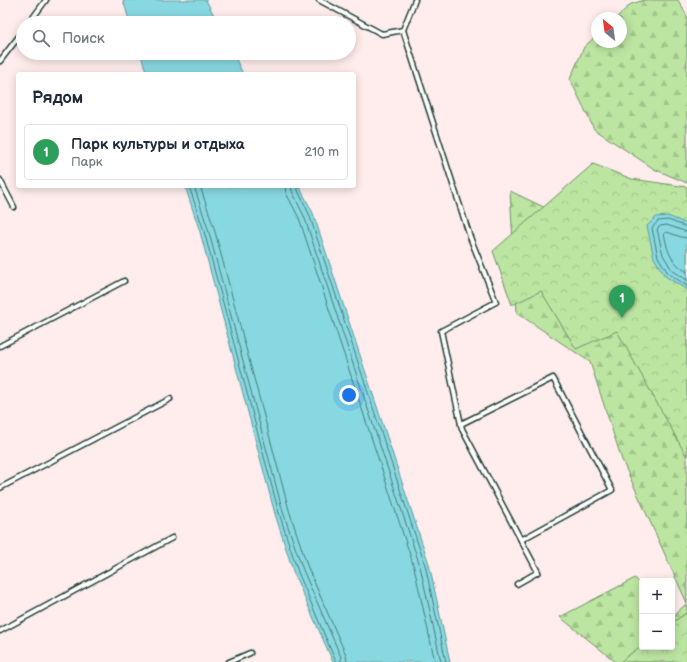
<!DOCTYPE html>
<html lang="ru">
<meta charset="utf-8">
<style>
:root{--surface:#fff;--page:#f2f2f3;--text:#1f2937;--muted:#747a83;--line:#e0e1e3;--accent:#2563eb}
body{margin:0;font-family:"Balsamiq Sans",sans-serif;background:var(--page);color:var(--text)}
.controls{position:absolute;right:12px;bottom:12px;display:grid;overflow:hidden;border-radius:4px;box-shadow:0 2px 10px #0003}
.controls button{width:36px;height:36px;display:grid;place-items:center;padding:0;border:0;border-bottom:1px solid var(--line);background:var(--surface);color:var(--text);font:20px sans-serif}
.compass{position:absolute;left:591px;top:12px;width:36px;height:36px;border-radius:50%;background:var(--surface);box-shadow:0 2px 10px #0003;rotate:331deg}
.you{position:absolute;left:349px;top:395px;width:14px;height:14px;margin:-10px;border:3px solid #fff;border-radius:50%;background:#1a73e8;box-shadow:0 0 0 6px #1a73e833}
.badge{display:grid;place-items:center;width:26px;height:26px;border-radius:50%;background:var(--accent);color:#fff;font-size:13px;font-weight:700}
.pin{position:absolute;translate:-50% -33px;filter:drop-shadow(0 1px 2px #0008)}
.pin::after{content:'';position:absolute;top:21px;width:14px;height:12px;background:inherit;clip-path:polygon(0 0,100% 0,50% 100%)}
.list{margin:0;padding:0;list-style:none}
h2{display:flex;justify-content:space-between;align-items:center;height:52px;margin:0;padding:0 16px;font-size:17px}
h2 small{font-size:13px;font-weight:400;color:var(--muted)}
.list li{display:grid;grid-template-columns:26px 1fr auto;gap:12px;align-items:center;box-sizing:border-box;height:56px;margin:0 8px 8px;padding:0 8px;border:1px solid var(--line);border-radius:4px}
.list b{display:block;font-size:15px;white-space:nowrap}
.list p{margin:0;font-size:13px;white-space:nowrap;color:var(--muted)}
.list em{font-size:13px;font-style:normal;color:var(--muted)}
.icon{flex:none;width:22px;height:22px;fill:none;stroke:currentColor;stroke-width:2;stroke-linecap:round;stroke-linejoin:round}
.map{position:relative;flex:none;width:687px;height:662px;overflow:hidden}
.search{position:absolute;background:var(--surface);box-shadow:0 2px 10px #0003;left:16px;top:16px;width:340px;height:44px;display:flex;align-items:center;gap:10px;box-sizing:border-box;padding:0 14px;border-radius:22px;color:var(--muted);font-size:15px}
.panel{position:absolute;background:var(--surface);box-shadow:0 2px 10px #0003;left:16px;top:72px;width:340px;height:116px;border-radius:4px}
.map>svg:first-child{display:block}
.forest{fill:url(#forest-firs);stroke:#6e916a}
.park{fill:url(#park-crowns);stroke:#6e916a}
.water{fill:#88d8e1;stroke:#5e9a9c}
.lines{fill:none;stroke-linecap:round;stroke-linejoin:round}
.shore{stroke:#497b79;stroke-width:1}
.service-casing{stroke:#1f3d34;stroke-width:7}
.service{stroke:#fff;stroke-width:4}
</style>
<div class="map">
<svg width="687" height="662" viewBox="0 0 687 662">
<defs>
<pattern id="forest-firs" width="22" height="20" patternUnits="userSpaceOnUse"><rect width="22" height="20" fill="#bce5a1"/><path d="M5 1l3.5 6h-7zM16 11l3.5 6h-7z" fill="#a1c58b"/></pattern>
<pattern id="park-crowns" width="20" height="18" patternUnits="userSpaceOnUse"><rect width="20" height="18" fill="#bce5a1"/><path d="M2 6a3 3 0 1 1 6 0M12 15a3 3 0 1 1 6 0" fill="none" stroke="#a1c58b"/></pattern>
</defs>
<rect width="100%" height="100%" fill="#ffecec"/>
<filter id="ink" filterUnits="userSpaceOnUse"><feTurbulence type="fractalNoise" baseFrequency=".025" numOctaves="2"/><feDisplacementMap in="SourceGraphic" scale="8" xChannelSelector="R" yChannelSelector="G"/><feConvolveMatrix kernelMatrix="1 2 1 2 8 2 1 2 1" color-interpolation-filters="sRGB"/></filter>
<g filter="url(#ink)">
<!-- forest -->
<g class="forest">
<path d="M 645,0 L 678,0 L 687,16 L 687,183 L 654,169 L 594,129 L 570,79 L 584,47 L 597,35 L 597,42 L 621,42 L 621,18 L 616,18 L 631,4 Z"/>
<path d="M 510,191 L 590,229 L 687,323 L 687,603 L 622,460 L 590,362 L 517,313 Z"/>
<path d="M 635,578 L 642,586 L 642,647 L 672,647 L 672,617 L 687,603 L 687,652 L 674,662 L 616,662 L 560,617 Z"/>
</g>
<!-- park -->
<g class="park">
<path d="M 593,164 L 632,179 L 687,187 L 687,457 L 617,331 L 576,349 L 541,291 L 512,305 L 493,251 Z"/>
<path d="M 687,612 L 687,662 L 620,662 L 642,645 L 642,647 L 672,647 L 672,623 Z"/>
</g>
<!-- water -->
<g class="water">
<path d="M 123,0 L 206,0 L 218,23 L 130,23 Z"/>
<path d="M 140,53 L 233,53 L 243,74 L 147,74 Z"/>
<path d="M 185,186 L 299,186 L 313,213 L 429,564 L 450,662 L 333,662 L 294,574 L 275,514 L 200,232 Z"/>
<path d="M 668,216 L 687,224 L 687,290 L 665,276 L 654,258 L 647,226 L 656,217 Z"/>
</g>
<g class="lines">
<!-- shore -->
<g class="shore">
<path d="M 189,186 L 204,231 L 279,513 L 298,572 L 336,662"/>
<path d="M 194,186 L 208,229 L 283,512 L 303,570 L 341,657 L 341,662"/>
<path d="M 200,186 L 214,228 L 289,510 L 308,568 L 346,655 L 347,662"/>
<path d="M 285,186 L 286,193 L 299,218 L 414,567 L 435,662"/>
<path d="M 291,186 L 292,191 L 304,216 L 420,566 L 441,662"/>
<path d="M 296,186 L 309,214 L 425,565 L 446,662"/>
<path d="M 687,227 L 668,220 L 658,221 L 652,228 L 658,257 L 668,273 L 687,286"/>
<path d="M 687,232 L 667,225 L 660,226 L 657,229 L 663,255 L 672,270 L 687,280"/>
<path d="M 687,238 L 681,237 L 667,232 L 664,233 C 668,253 670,261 687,272"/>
</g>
<defs>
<g id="service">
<path d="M 319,0 L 382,34 L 403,30 L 415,0"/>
<path d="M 29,23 L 46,0"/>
<path d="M 403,30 L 470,237 L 496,302 L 441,331 L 462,429 L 538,572 L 517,584"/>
<path d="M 0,61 L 23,31"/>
<path d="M 0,180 L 14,207"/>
<path d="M 0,346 L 124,281"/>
<path d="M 461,424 L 553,378 L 612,490 L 521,540"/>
<path d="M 0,488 L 170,399"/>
<path d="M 0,631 L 172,538"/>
<path d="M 229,662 L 250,653"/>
</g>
</defs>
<!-- service casing -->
<use href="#service" class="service-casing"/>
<!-- service -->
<use href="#service" class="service"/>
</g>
</g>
</svg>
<div class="controls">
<button>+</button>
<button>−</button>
</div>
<svg class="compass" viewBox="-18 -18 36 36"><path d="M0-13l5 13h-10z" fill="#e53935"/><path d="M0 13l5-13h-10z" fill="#747a83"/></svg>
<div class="you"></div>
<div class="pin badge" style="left:622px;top:318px;background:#2e9e5b">1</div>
<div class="search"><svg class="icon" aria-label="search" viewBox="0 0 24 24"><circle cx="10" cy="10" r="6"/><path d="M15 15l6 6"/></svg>Поиск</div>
<section class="panel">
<h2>Рядом<small></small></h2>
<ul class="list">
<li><span class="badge" style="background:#2e9e5b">1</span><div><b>Парк культуры и отдыха</b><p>Парк</p></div><em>210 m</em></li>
</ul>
</section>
</div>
